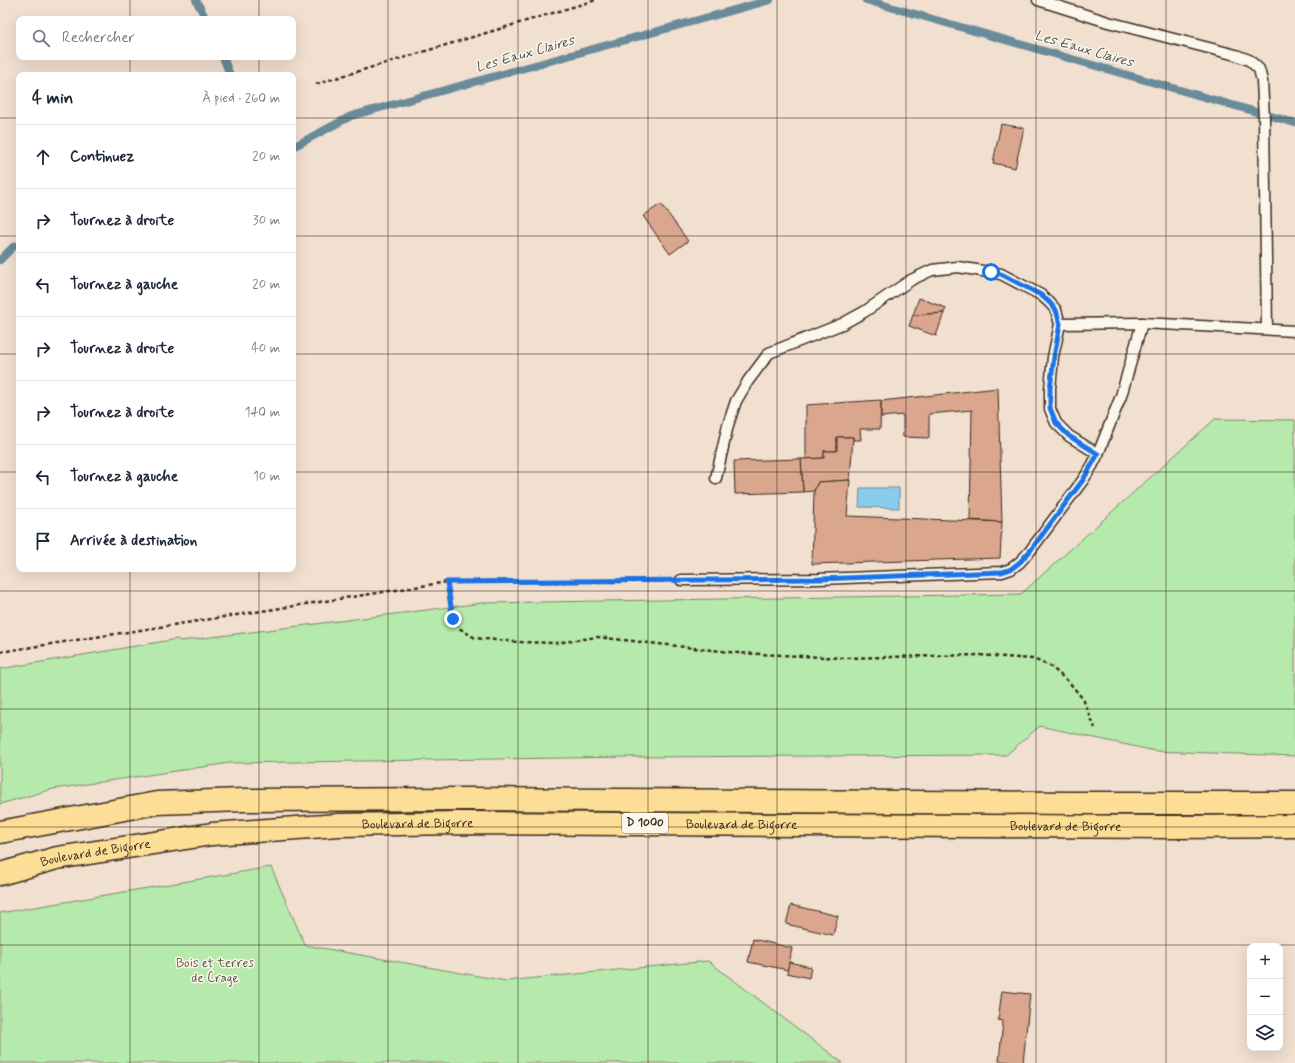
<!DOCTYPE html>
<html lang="fr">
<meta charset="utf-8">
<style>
:root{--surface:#fff;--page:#f2f2f3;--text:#1f2937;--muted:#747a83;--line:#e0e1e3}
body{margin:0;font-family:Mynerve,sans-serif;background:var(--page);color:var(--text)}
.controls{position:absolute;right:12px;bottom:12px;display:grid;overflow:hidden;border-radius:8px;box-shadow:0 4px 16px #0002}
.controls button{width:36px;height:36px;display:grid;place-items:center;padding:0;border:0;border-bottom:1px solid var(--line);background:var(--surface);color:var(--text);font:20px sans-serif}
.stop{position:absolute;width:12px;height:12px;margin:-9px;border:3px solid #1a73e8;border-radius:50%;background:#fff}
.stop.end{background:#1a73e8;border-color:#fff;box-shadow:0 1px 4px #0008}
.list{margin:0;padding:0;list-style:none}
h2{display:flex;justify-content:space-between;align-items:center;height:52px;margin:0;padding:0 16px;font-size:17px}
h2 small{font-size:13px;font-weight:400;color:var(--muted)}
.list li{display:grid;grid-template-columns:26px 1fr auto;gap:12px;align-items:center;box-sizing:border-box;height:64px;padding:0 16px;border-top:1px solid var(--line)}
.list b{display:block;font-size:15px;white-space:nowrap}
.list em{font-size:13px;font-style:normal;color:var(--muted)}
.icon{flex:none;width:22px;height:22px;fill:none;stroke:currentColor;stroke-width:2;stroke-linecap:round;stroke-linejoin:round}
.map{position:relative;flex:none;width:1295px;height:1063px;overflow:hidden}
.search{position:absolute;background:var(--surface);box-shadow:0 4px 16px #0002;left:16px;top:16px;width:280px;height:44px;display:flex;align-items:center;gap:10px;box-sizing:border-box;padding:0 14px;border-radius:8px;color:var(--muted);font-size:15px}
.panel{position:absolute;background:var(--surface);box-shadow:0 4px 16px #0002;left:16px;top:72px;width:280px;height:500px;border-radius:8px}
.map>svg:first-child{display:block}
.green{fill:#b5eaac;stroke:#788a65}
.water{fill:#8acceb;stroke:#6a8b99}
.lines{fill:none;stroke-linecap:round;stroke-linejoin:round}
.stream{stroke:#6a8b99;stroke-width:8}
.building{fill:#daa68e;stroke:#3b2a1e}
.service-casing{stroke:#3b2a1e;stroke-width:13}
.primary-casing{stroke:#3b2a1e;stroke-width:25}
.path{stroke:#3b2a1e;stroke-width:2.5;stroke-dasharray:4 3;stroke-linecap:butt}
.service{stroke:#fbf7ec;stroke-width:10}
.primary{stroke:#fcde96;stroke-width:22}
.route{stroke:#1a73e8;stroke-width:5}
.grid{fill:none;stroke:#3b2a1e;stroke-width:1;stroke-opacity:0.55}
.labels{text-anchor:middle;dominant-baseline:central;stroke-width:3;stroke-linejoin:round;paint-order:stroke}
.shield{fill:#fbf7ec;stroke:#75685c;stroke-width:1}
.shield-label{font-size:12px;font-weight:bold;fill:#3b2a1e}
.street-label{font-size:13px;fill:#3b2a1e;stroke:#fbf7ec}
.park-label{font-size:13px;fill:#5a5a42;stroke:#fbf7ec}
.water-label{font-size:14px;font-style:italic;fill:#4f5251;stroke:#fbf7ec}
</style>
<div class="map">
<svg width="1295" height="1063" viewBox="0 0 1295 1063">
<rect width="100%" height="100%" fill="#f1dfd0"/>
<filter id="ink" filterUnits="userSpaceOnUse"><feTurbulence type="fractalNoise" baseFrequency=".025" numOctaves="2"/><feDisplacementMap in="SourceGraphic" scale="8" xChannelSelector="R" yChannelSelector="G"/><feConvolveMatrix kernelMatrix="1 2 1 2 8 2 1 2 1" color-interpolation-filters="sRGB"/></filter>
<g filter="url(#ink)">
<!-- green -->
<g class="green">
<path d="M 1215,419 L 1295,420 L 1295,756 L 1155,751 L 1040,726 L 1006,755 L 628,757 L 230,763 L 53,789 L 0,804 L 0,669 L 177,639 L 180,641 L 482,603 L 1021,594 Z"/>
<path d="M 271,867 L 305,945 L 506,981 L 708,961 L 843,1063 L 0,1063 L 0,913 Z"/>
</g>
<!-- water -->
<path class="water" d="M 860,488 L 899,488 L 899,508 L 859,507 Z"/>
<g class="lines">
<!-- stream -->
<g class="stream">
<path d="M 196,0 L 206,19"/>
<path d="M 866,0 L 1295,123"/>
<path d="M 223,57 L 230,75"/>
<path d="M 293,147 L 351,116 L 770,0"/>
<path d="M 0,260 L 13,247 L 19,245"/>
</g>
</g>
<!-- building -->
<g class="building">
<path d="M 1001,124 L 1024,128 L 1015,168 L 993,163 Z"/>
<path d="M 661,204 L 688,241 L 670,254 L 643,216 Z"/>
<path d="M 919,298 L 946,308 L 944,313 L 913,315 Z"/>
<path d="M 944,313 L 936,336 L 909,326 L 913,315 Z"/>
<path d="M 998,388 L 1002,522 L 970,520 L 972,410 L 929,414 L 929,438 L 903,437 L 903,415 L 881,417 L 881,401 Z"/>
<path d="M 881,400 L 880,429 L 860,429 L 861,440 L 853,440 L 853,437 L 837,437 L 837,451 L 824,451 L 824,458 L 806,459 L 806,405 Z"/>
<path d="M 837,437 L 853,437 L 850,480 L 818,482 L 814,491 L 803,492 L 801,459 L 824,458 L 824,451 L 837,451 Z"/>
<path d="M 801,459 L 803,492 L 735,494 L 734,461 Z"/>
<path d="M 850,480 L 847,516 L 1002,522 L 1000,558 L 812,564 L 814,491 L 818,482 Z"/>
<path d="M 791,905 L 838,916 L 833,935 L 786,924 Z"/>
<path d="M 753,939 L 792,948 L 788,970 L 748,962 Z"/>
<path d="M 789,962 L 811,967 L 809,978 L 787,973 Z"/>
<path d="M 1002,991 L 1030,994 L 1023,1063 L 999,1061 L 1003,1021 L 998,1020 Z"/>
</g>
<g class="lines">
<defs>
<g id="service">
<path d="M 1038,0 L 1108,22 L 1236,55 L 1249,60 L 1259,69 L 1262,81 L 1264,118 L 1267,329"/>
<path d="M 1060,324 L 1142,323 L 1295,331"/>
<path d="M 716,478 L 728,425 L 736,401 L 748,381 L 769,353 L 842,324 L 864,312 L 911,280 L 932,270 L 958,267 L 1001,274 L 1041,295 L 1049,302 L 1056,310 L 1060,324 L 1053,357 L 1050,389 L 1050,409 L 1056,423 L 1069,436 L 1098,454"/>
<path d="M 681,580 L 819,579 L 1002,572 L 1011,569 L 1020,562 L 1030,551 L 1083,480 L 1092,466 L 1098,454 L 1121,396 L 1142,323"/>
</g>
<g id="primary">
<path d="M 0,832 L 157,803 L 243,800 L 468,799 L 1073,803 L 1295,803"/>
<path id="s1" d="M 0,874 L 57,858 L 212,834 L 339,825 L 458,823 L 1170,827 L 1295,826"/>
</g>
</defs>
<!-- service casing -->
<use href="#service" class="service-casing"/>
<!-- primary casing -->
<use href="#primary" class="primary-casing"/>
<!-- path -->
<g class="path">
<path d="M 316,84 L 596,0"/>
<path d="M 447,582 L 453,619 L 459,628 L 475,638 L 518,642 L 556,643 L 597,637 L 738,653 L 844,658 L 979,655 L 1033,659 L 1050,666 L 1069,682 L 1083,699 L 1095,728"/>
<path d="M 0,652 L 447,582 L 664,581"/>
</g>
<!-- service -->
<use href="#service" class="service"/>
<!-- primary -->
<use href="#primary" class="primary"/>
</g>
</g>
<g class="lines" filter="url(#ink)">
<!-- route -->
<path class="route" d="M 453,619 L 447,582 L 819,579 L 1002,572 L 1011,569 L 1020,562 L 1030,551 L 1083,480 L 1098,454 L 1069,436 L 1056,423 L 1050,408 L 1050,389 L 1054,357 L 1060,324 L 1056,310 L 1049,302 L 1041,295 L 1001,274 L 991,272"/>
</g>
<!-- grid -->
<path class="grid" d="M 130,0 L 130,19M 259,0 L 259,19M 388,0 L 388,1063M 518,0 L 518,1063M 648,0 L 648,1063M 777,0 L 777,1063M 906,0 L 906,1063M 1036,0 L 1036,1063M 1166,0 L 1166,1063M 130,57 L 130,75M 259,57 L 259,75M 0,118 L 19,118M 293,118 L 1295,118M 0,236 L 19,236M 293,236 L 1295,236M 0,354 L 19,354M 293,354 L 1295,354M 0,472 L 19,472M 293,472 L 1295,472M 130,569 L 130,1063M 259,569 L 259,1063M 0,591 L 1295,591M 0,709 L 1295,709M 0,827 L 1295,827M 0,945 L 1295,945"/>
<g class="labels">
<!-- shield labels -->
<rect class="shield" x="622" y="813" width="46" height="20" rx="3"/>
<g class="shield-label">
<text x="645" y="823">D 1000</text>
</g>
<!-- street labels -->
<g class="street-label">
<text stroke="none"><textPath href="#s1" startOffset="422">Boulevard de Bigorre</textPath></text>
<text stroke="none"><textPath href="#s1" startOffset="746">Boulevard de Bigorre</textPath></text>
<text stroke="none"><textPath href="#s1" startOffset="1070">Boulevard de Bigorre</textPath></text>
<text stroke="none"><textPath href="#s1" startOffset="98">Boulevard de Bigorre</textPath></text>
</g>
<!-- park labels -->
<g class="park-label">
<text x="215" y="963">Bois et terres<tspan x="215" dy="15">de Crage</tspan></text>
</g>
<!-- water labels -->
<g class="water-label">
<text transform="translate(1084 49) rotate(16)">Les Eaux Claires</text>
<text transform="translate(525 54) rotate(-16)">Les Eaux Claires</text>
</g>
</g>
</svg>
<div class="controls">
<button>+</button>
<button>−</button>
<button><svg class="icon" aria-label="layers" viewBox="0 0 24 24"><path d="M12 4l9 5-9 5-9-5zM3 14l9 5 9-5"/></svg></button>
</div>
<div class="stop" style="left:991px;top:272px"></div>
<div class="stop end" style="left:453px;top:619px"></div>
<div class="search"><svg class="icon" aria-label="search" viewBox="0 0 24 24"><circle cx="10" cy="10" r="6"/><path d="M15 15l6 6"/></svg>Rechercher</div>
<section class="panel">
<h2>4 min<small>À pied · 260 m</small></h2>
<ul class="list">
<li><svg class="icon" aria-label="ahead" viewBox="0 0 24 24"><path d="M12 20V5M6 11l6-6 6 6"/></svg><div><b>Continuez</b></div><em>20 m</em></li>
<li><svg class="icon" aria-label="right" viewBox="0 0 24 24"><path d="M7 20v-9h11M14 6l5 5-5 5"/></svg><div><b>Tournez à droite</b></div><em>30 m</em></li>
<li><svg class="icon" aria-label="left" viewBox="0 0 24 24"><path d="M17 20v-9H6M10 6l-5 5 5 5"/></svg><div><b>Tournez à gauche</b></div><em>20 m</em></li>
<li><svg class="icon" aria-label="right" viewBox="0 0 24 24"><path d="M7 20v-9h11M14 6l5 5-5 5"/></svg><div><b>Tournez à droite</b></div><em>40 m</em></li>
<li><svg class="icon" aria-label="right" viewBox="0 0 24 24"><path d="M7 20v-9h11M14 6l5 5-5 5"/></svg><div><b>Tournez à droite</b></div><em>140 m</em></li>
<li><svg class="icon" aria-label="left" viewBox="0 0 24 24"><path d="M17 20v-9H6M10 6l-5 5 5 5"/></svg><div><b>Tournez à gauche</b></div><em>10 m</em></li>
<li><svg class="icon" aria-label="arrive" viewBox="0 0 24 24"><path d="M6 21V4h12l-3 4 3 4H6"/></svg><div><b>Arrivée à destination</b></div></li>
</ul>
</section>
</div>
